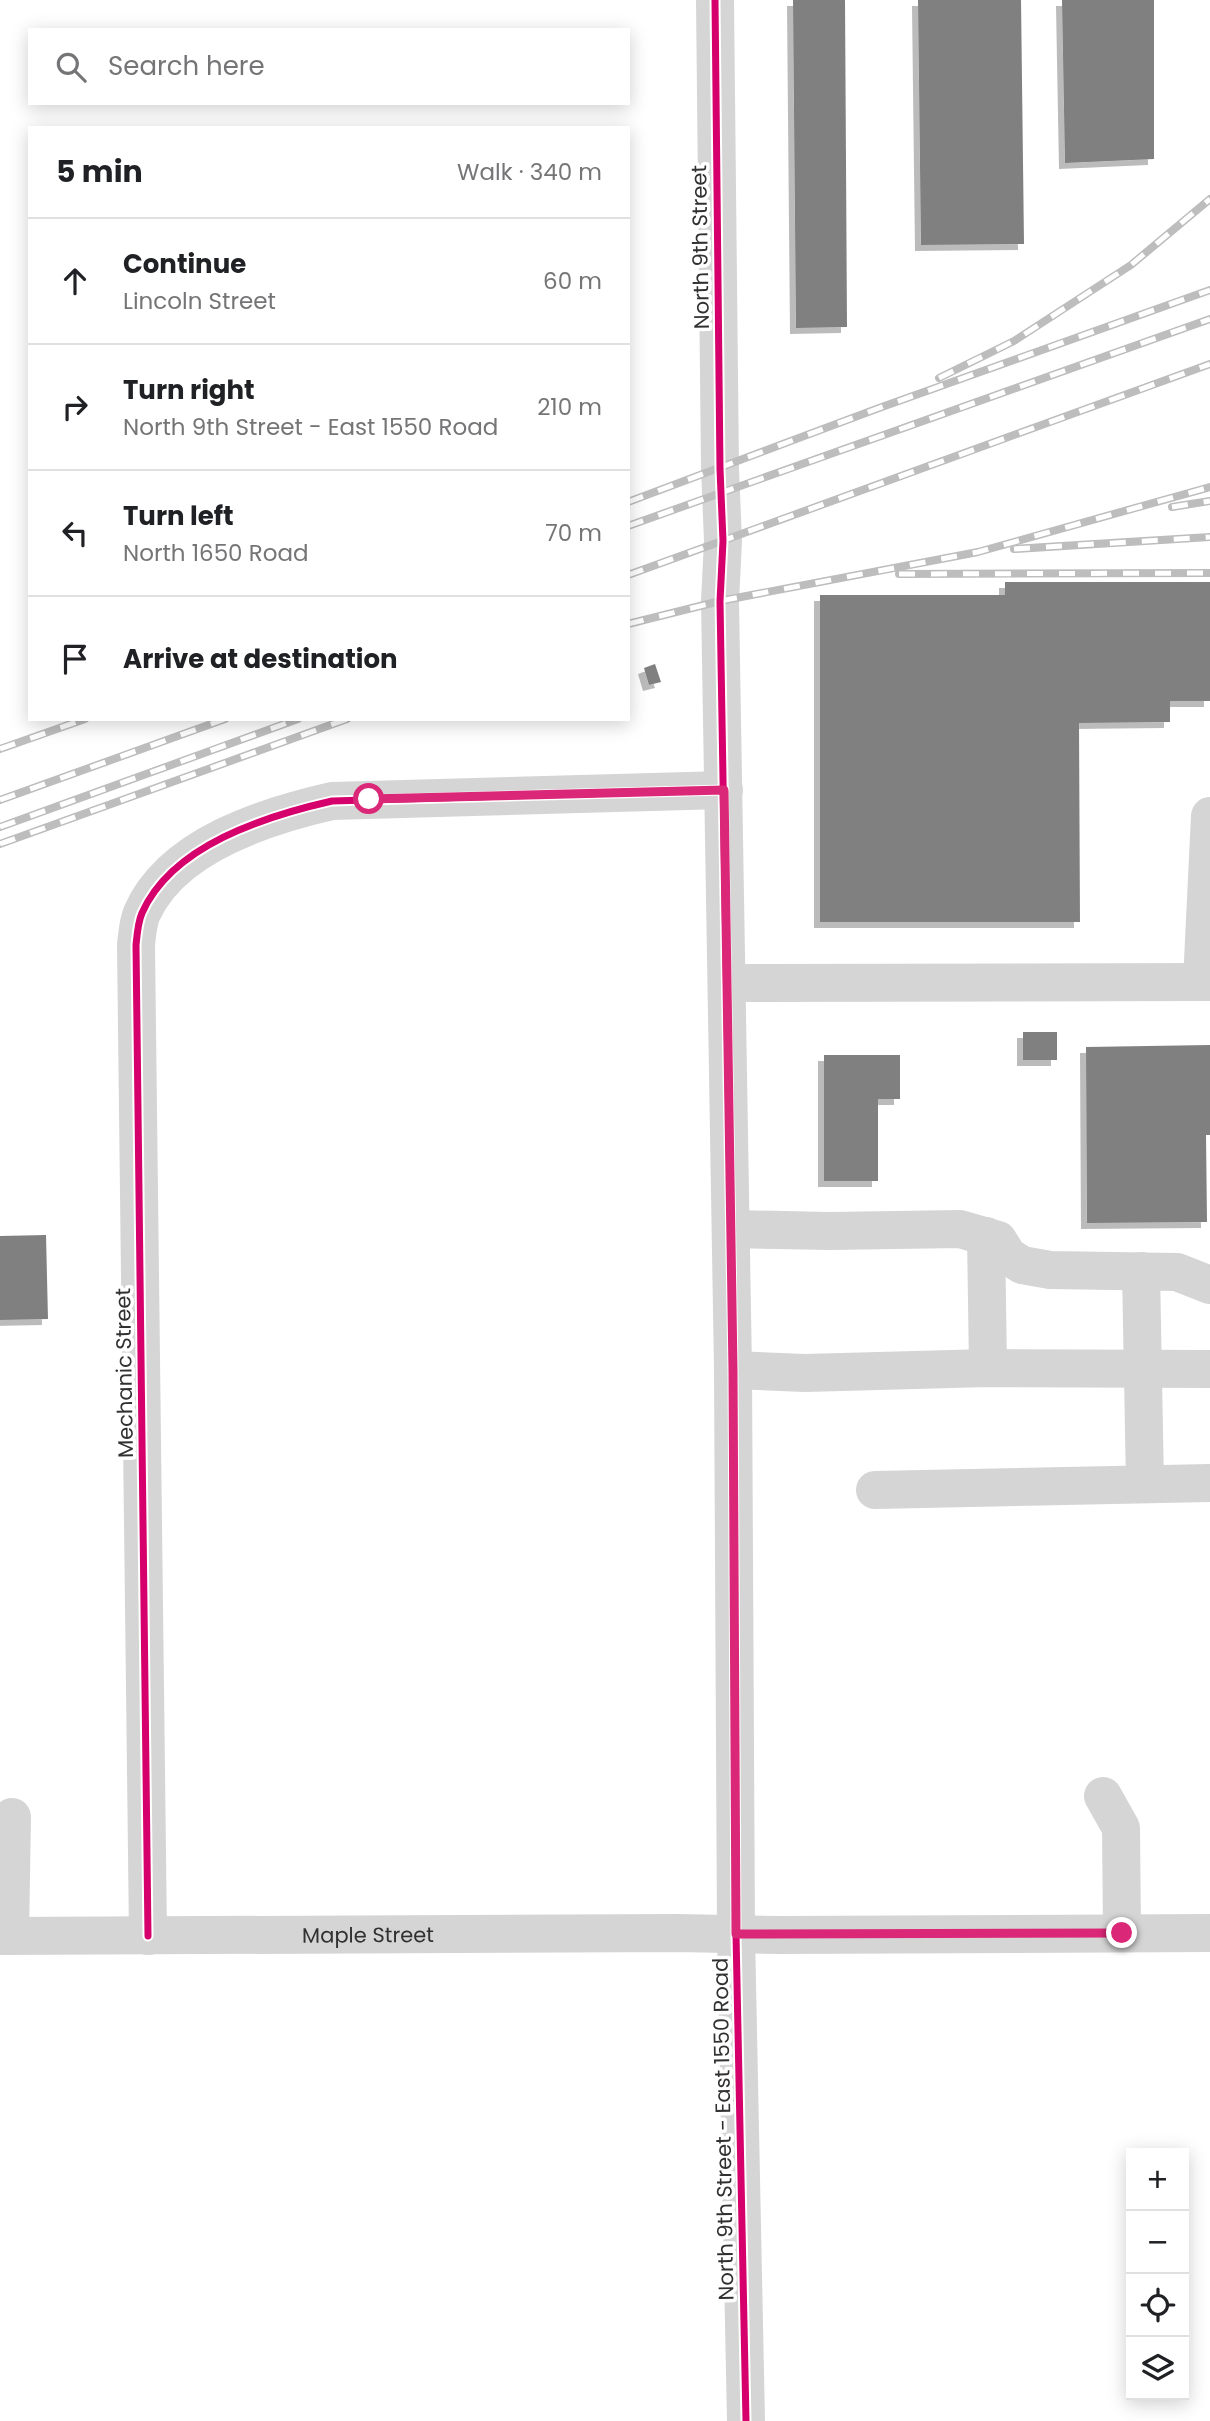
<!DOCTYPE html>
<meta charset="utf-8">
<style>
:root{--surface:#fff;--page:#f6f6f6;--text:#202124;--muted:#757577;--line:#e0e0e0}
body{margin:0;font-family:Poppins,sans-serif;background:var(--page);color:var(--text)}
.controls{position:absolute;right:21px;bottom:21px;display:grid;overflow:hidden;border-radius:0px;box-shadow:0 4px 18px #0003}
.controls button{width:63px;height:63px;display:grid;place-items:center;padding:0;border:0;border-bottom:2px solid var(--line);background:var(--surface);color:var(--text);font:35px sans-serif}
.stop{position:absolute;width:21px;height:21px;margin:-16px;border:5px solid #db2777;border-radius:50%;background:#fff}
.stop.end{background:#db2777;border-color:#fff;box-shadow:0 2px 7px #0008}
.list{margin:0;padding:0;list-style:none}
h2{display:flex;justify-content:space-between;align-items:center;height:91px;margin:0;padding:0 28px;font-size:30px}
h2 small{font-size:23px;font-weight:400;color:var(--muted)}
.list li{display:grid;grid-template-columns:46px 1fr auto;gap:21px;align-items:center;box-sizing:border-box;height:126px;padding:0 28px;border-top:2px solid var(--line)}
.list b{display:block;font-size:26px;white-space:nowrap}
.list p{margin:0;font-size:23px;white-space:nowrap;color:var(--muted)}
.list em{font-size:23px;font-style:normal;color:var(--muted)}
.icon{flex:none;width:38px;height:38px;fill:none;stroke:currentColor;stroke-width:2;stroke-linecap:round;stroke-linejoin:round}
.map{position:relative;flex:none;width:1210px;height:2421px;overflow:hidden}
.search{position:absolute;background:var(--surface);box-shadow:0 4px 18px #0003;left:28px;top:28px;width:602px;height:77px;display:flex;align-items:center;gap:18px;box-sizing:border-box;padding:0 24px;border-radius:0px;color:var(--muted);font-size:26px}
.panel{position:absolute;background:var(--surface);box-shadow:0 4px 18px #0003;left:28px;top:126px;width:602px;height:595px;border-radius:0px}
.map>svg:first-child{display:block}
.building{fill:#808080;filter:url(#shadow)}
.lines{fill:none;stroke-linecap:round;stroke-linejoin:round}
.minor{stroke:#d5d5d5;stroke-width:38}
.rail-casing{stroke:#bdbdbd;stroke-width:8}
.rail{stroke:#fff;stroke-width:5;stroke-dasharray:16;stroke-linecap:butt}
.cycleway-casing{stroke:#fff;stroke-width:11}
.cycleway{stroke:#d6006c;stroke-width:7}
.route{stroke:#db2777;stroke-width:9}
.labels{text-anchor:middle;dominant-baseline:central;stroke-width:7;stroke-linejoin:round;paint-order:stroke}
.street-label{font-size:21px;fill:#313131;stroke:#fff}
</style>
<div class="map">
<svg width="1210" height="2421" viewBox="0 0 1210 2421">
<defs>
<filter id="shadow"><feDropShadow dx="-6" dy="6" stdDeviation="0" flood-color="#0004"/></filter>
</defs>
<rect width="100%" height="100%" fill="#fff"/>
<!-- building -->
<g class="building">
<path d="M 793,0 L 845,0 L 847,327 L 796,328 Z"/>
<path d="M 918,0 L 1021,0 L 1024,244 L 921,245 Z"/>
<path d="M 1062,0 L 1154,0 L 1154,159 L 1065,163 Z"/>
<path d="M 1005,582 L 1210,582 L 1210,701 L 1170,701 L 1170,722 L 1079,723 L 1080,922 L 820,922 L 820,595 L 1005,595 Z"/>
<path d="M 655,664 L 661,682 L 649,685 L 644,668 Z"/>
<rect x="1023" y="1032" width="34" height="28"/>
<path d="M 1210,1045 L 1210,1135 L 1206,1135 L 1207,1222 L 1087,1223 L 1086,1047 Z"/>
<path d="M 824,1055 L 900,1055 L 900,1099 L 878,1099 L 878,1181 L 824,1181 Z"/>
<path d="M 46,1235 L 48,1319 L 0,1320 L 0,1236 Z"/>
</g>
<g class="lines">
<!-- minor -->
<g class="minor">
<path d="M 715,0 L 720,469 L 723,541 L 720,601 L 733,1370 L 736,1934 L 746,2421"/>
<path d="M 1202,982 L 1210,816"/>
<path d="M 727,983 L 1210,982"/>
<path d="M 731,1229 L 830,1231 L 960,1229 L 998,1240 L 1008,1256 L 1022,1265 L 1050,1270 L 1177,1272 L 1210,1285"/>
<path d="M 986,1236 L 988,1368"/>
<path d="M 1141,1271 L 1145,1484"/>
<path d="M 733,1370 L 805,1373 L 988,1368 L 1210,1369"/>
<path d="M 875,1490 L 1210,1483"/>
<path d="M 1103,1796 L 1121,1828 L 1122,1933"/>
<path id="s1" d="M 0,1936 L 678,1933 L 779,1935 L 1210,1933"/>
<path d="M 10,1936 L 12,1817"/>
<path d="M 148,1936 L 136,945 C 137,935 138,922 142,913 C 172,845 266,816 332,801 L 724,790"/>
</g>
<defs>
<g id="rail">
<path d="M 939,378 L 1014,341 L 1131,265 L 1210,199"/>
<path d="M 628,502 L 879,408 L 1210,290"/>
<path d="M 1172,507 L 1210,501"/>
<path d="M 628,526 L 1210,319"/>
<path d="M 1014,549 L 1210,537"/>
<path d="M 899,574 L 1210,573"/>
<path d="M 628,575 L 1210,364"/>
<path d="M 628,624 L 720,601 L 978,552 L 1210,487"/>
<path d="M 0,749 L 85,719"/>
<path d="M 0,800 L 225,719"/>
<path d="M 0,827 L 298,719"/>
<path d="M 0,844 L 347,719"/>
</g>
</defs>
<!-- rail casing -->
<use href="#rail" class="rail-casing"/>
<!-- rail -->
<use href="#rail" class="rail"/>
<defs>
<g id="cycleway">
<path d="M 715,0 L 720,469 L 723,541 L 720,601 L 733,1370 L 736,1934 L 746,2421"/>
<path d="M 148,1936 L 136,945 C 137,935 138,922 142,913 C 172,845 266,816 332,801 L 724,790"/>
</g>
</defs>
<!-- cycleway casing -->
<use href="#cycleway" class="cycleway-casing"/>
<!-- cycleway -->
<use href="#cycleway" class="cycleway"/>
</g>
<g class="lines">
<!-- route -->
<path class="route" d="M 369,799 L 724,790 L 733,1370 L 736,1934 L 1122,1933"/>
</g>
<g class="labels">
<!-- street labels -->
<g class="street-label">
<text transform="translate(700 247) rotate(-91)">North 9th Street</text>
<text transform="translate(124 1373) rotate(-91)">Mechanic Street</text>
<text stroke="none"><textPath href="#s1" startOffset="368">Maple Street</textPath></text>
<text transform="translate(723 2129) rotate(-91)">North 9th Street - East 1550 Road</text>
</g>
</g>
</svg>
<div class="controls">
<button>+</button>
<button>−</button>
<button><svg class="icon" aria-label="locate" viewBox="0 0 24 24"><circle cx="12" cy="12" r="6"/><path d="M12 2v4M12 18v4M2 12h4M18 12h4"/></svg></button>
<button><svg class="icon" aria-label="layers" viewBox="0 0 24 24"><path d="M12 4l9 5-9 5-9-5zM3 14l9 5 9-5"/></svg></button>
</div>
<div class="stop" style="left:369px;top:799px"></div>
<div class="stop end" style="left:1122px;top:1933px"></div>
<div class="search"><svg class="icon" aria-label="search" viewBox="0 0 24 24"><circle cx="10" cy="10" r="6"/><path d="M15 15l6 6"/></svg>Search here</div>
<section class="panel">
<h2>5 min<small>Walk · 340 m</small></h2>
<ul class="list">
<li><svg class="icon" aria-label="ahead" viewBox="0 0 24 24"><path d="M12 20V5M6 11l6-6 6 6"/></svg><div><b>Continue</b><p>Lincoln Street</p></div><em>60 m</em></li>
<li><svg class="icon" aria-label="right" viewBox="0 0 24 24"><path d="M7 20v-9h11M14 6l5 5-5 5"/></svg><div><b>Turn right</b><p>North 9th Street - East 1550 Road</p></div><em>210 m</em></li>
<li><svg class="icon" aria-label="left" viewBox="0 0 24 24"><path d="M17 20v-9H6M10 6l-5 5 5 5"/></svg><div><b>Turn left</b><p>North 1650 Road</p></div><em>70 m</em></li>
<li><svg class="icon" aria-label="arrive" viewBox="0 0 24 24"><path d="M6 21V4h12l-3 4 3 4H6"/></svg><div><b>Arrive at destination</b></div></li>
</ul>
</section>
</div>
